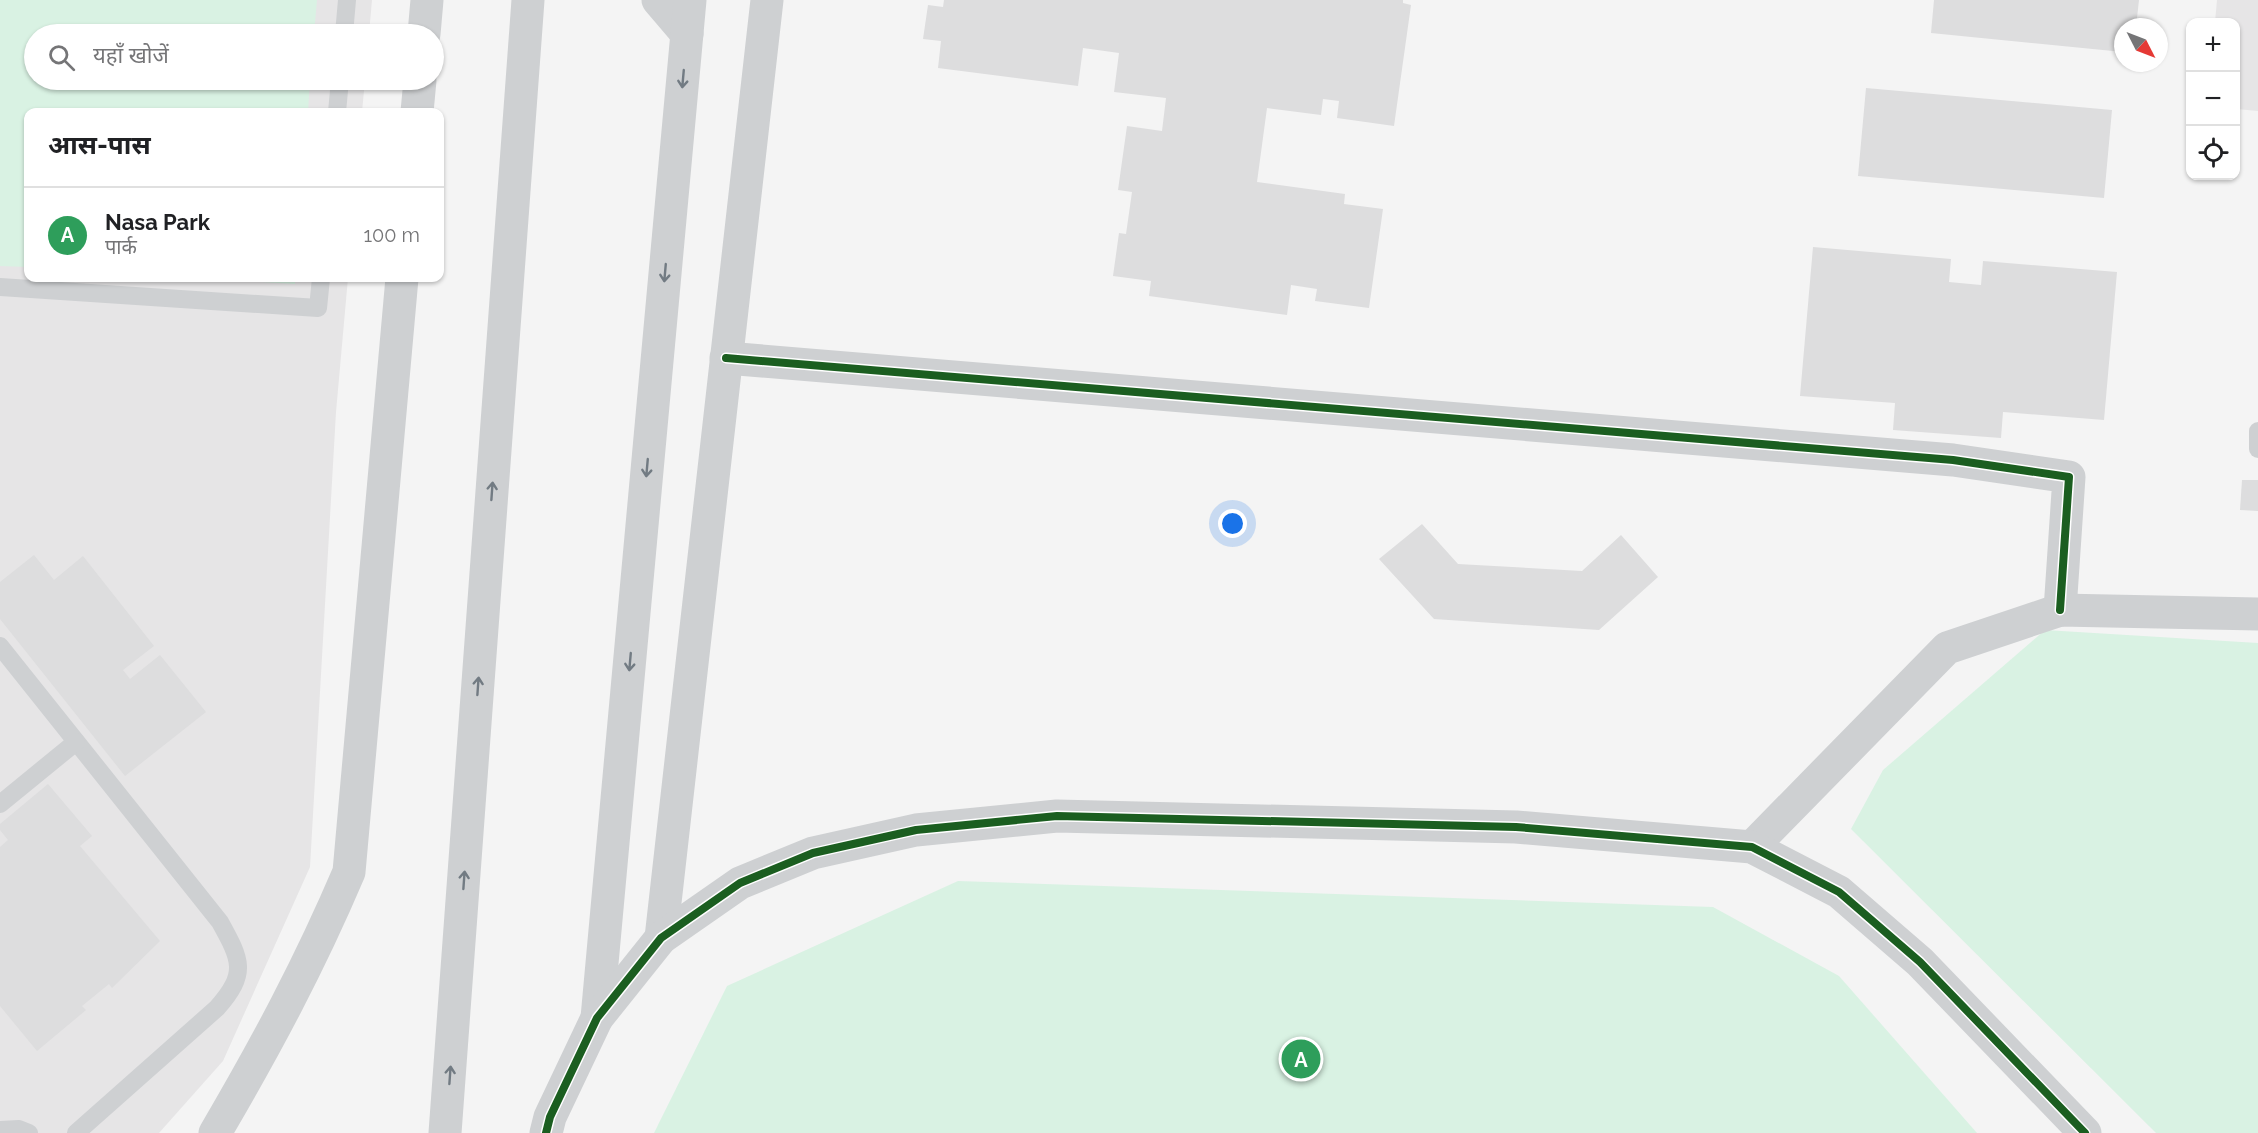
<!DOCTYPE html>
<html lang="hi">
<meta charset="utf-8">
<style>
:root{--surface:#fff;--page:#f2f2f2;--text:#202124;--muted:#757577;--line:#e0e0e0;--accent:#868d94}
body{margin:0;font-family:Raleway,"Noto Sans Devanagari",sans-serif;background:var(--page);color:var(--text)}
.controls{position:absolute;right:18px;top:18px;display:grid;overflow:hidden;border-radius:12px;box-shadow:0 2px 4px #0004}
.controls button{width:54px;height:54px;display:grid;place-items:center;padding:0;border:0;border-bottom:2px solid var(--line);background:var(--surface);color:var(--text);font:30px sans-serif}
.compass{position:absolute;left:2114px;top:18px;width:54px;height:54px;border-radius:50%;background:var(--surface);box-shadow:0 2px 4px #0004;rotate:132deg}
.you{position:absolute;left:1233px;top:524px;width:21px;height:21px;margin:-15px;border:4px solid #fff;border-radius:50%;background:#1a73e8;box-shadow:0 0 0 9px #1a73e833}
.badge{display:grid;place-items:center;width:39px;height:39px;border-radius:50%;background:var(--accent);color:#fff;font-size:20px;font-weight:700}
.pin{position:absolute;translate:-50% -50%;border:3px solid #fff;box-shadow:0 2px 6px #0006}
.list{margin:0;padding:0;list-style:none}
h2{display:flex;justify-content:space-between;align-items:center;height:78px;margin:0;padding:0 24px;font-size:26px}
h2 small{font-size:20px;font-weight:400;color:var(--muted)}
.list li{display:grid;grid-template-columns:39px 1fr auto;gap:18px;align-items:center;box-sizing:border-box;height:96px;padding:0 24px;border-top:2px solid var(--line)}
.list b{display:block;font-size:22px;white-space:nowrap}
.list p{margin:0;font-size:20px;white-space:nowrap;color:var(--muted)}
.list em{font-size:20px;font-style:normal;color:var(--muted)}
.icon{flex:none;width:33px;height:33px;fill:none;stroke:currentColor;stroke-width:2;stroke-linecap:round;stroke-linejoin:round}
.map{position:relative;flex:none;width:2258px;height:1133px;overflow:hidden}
.search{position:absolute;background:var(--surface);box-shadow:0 2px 4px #0004;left:24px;top:24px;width:420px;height:66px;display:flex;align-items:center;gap:15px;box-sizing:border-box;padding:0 21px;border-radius:33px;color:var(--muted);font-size:22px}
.panel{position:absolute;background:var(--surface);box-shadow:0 2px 4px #0004;left:24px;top:108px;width:420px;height:174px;border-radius:12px}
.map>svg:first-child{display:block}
.education{fill:#e6e5e6}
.green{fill:#d9f2e3}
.building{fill:#ddddde}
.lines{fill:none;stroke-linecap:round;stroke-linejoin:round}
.service{stroke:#ced0d2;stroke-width:18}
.minor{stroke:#ced0d2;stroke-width:33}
.tertiary{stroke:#ced0d2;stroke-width:33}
.cycleway-casing{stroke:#fff;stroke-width:11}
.cycleway{stroke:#1b5e20;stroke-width:8}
.oneway{stroke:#727b83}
</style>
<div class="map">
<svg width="2258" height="1133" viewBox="0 0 2258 1133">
<rect width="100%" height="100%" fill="#f4f4f4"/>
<!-- education -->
<g class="education">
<path d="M 0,0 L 372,0 L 369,34 L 34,34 L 34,80 L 365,80 L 362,112 L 28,112 L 28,278 L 348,278 L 336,412 L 310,867 L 223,1061 L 159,1133 L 0,1133 Z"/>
<path d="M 2217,0 L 2258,0 L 2258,111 L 2236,109 L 2236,22 L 2215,22 Z"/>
</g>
<!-- green -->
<g class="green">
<path d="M 0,0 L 317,0 L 314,34 L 34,34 L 34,80 L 310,80 L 308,112 L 28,112 L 28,267 L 0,266 Z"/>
<path d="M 194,278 L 295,278 L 295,284 Z"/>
<path d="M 2045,630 L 2258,643 L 2258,1133 L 2156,1133 L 1851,829 L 1883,770 Z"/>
<path d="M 958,881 L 1713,907 L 1839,976 L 1977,1133 L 654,1133 L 727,986 Z"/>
</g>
<!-- building -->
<g class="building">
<path d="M 944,0 L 1403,0 L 1403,3 L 1411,5 L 1394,126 L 1337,118 L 1339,101 L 1323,99 L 1321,115 L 1267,108 L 1257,182 L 1345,194 L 1344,204 L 1383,209 L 1369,308 L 1315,301 L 1317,289 L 1291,285 L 1287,315 L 1149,296 L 1151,281 L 1113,276 L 1119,233 L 1126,234 L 1132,192 L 1118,190 L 1127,126 L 1162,131 L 1166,98 L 1114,92 L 1119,53 L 1083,48 L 1078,86 L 938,68 L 941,41 L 923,39 L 928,5 L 943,7 Z"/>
<path d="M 1934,0 L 2139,0 L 2136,27 L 2123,27 L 2123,52 L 1931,33 Z"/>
<path d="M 1866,88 L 2112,110 L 2104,198 L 1858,176 Z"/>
<path d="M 1813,247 L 1951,259 L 1949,282 L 1981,285 L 1983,261 L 2117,272 L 2104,420 L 2003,412 L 2001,438 L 1893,430 L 1895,403 L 1800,396 Z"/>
<path d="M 2242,480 L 2258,480 L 2258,511 L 2240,510 Z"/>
<path d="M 1422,524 L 1458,564 L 1582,571 L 1621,535 L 1658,577 L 1599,630 L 1434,619 L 1379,559 Z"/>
<path d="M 34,555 L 54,580 L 83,556 L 154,646 L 123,670 L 130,679 L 160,655 L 206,712 L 125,776 L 0,619 L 0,582 Z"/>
<path d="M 48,784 L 92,836 L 80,846 L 160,941 L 112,988 L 109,984 L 82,1006 L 86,1010 L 37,1051 L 0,1006 L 0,847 L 8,840 L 0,830 L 0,824 Z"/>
</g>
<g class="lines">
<!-- service -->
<g class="service">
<path d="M 344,34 L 347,0"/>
<path d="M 337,112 L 340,80"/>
<path d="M 0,287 L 318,308 L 321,278"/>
<path d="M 2258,431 L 2258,449"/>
<path d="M 0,646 L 220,922 C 241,960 248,973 217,1008 L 76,1133"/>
<path d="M 0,804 L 76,742"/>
<path d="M 0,1130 L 19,1129 L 29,1133"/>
</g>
<!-- minor -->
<g class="minor">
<path d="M 726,358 L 1953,460 L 2069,477 L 2060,610"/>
<path d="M 1752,847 L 1947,648 L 2060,610 L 2258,614"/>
<path d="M 661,938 L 767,0"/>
</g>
<!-- tertiary -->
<g class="tertiary">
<path d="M 658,0 L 687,34"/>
<path d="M 424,34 L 427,0"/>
<path d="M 417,112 L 420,80"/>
<path d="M 597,1018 L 690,0"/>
<path d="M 215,1133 C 266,1046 309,966 349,872 L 402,278"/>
<path d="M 445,1133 L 528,0"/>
<path d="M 546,1133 L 550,1117 L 597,1018 L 661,938 L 740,883 L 813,853 L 916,830 L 1057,816 L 1516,827 L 1752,847 L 1839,892 L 1920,962 L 2085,1133"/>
</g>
<defs>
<g id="cycleway">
<path d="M 726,358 L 1953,460 L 2069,477 L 2060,610"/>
<path d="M 546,1133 L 550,1117 L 597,1018 L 661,938 L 740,883 L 813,853 L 916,830 L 1057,816 L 1516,827 L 1752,847 L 1839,892 L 1920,962 L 2085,1133"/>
</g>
</defs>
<!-- cycleway casing -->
<use href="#cycleway" class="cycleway-casing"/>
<!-- cycleway -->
<use href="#cycleway" class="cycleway"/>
</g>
<!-- one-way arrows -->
<defs><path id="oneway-shaft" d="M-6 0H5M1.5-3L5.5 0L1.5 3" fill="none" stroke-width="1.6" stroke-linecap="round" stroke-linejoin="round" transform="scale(1.5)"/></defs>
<g class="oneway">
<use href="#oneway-shaft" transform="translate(683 79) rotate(95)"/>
<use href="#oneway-shaft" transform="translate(665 273) rotate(95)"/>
<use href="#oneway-shaft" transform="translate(647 468) rotate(95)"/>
<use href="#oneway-shaft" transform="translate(492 491) rotate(-86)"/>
<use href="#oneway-shaft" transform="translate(630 662) rotate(95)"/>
<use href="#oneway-shaft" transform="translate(478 686) rotate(-86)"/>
<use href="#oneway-shaft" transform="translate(464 880) rotate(-86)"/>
<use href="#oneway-shaft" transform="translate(450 1075) rotate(-86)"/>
</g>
</svg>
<div class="controls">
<button>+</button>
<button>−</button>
<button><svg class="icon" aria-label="locate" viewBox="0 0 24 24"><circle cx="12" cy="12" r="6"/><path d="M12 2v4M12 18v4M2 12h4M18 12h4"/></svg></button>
</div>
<svg class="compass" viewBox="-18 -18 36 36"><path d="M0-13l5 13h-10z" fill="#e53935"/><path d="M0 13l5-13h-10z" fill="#757577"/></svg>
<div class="you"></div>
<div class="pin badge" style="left:1301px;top:1059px;background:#2e9e5b">A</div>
<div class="search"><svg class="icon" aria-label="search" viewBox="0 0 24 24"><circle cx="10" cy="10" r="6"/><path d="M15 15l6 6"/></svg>यहाँ खोजें</div>
<section class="panel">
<h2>आस-पास<small></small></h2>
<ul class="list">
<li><span class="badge" style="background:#2e9e5b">A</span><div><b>Nasa Park</b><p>पार्क</p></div><em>100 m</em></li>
</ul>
</section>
</div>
